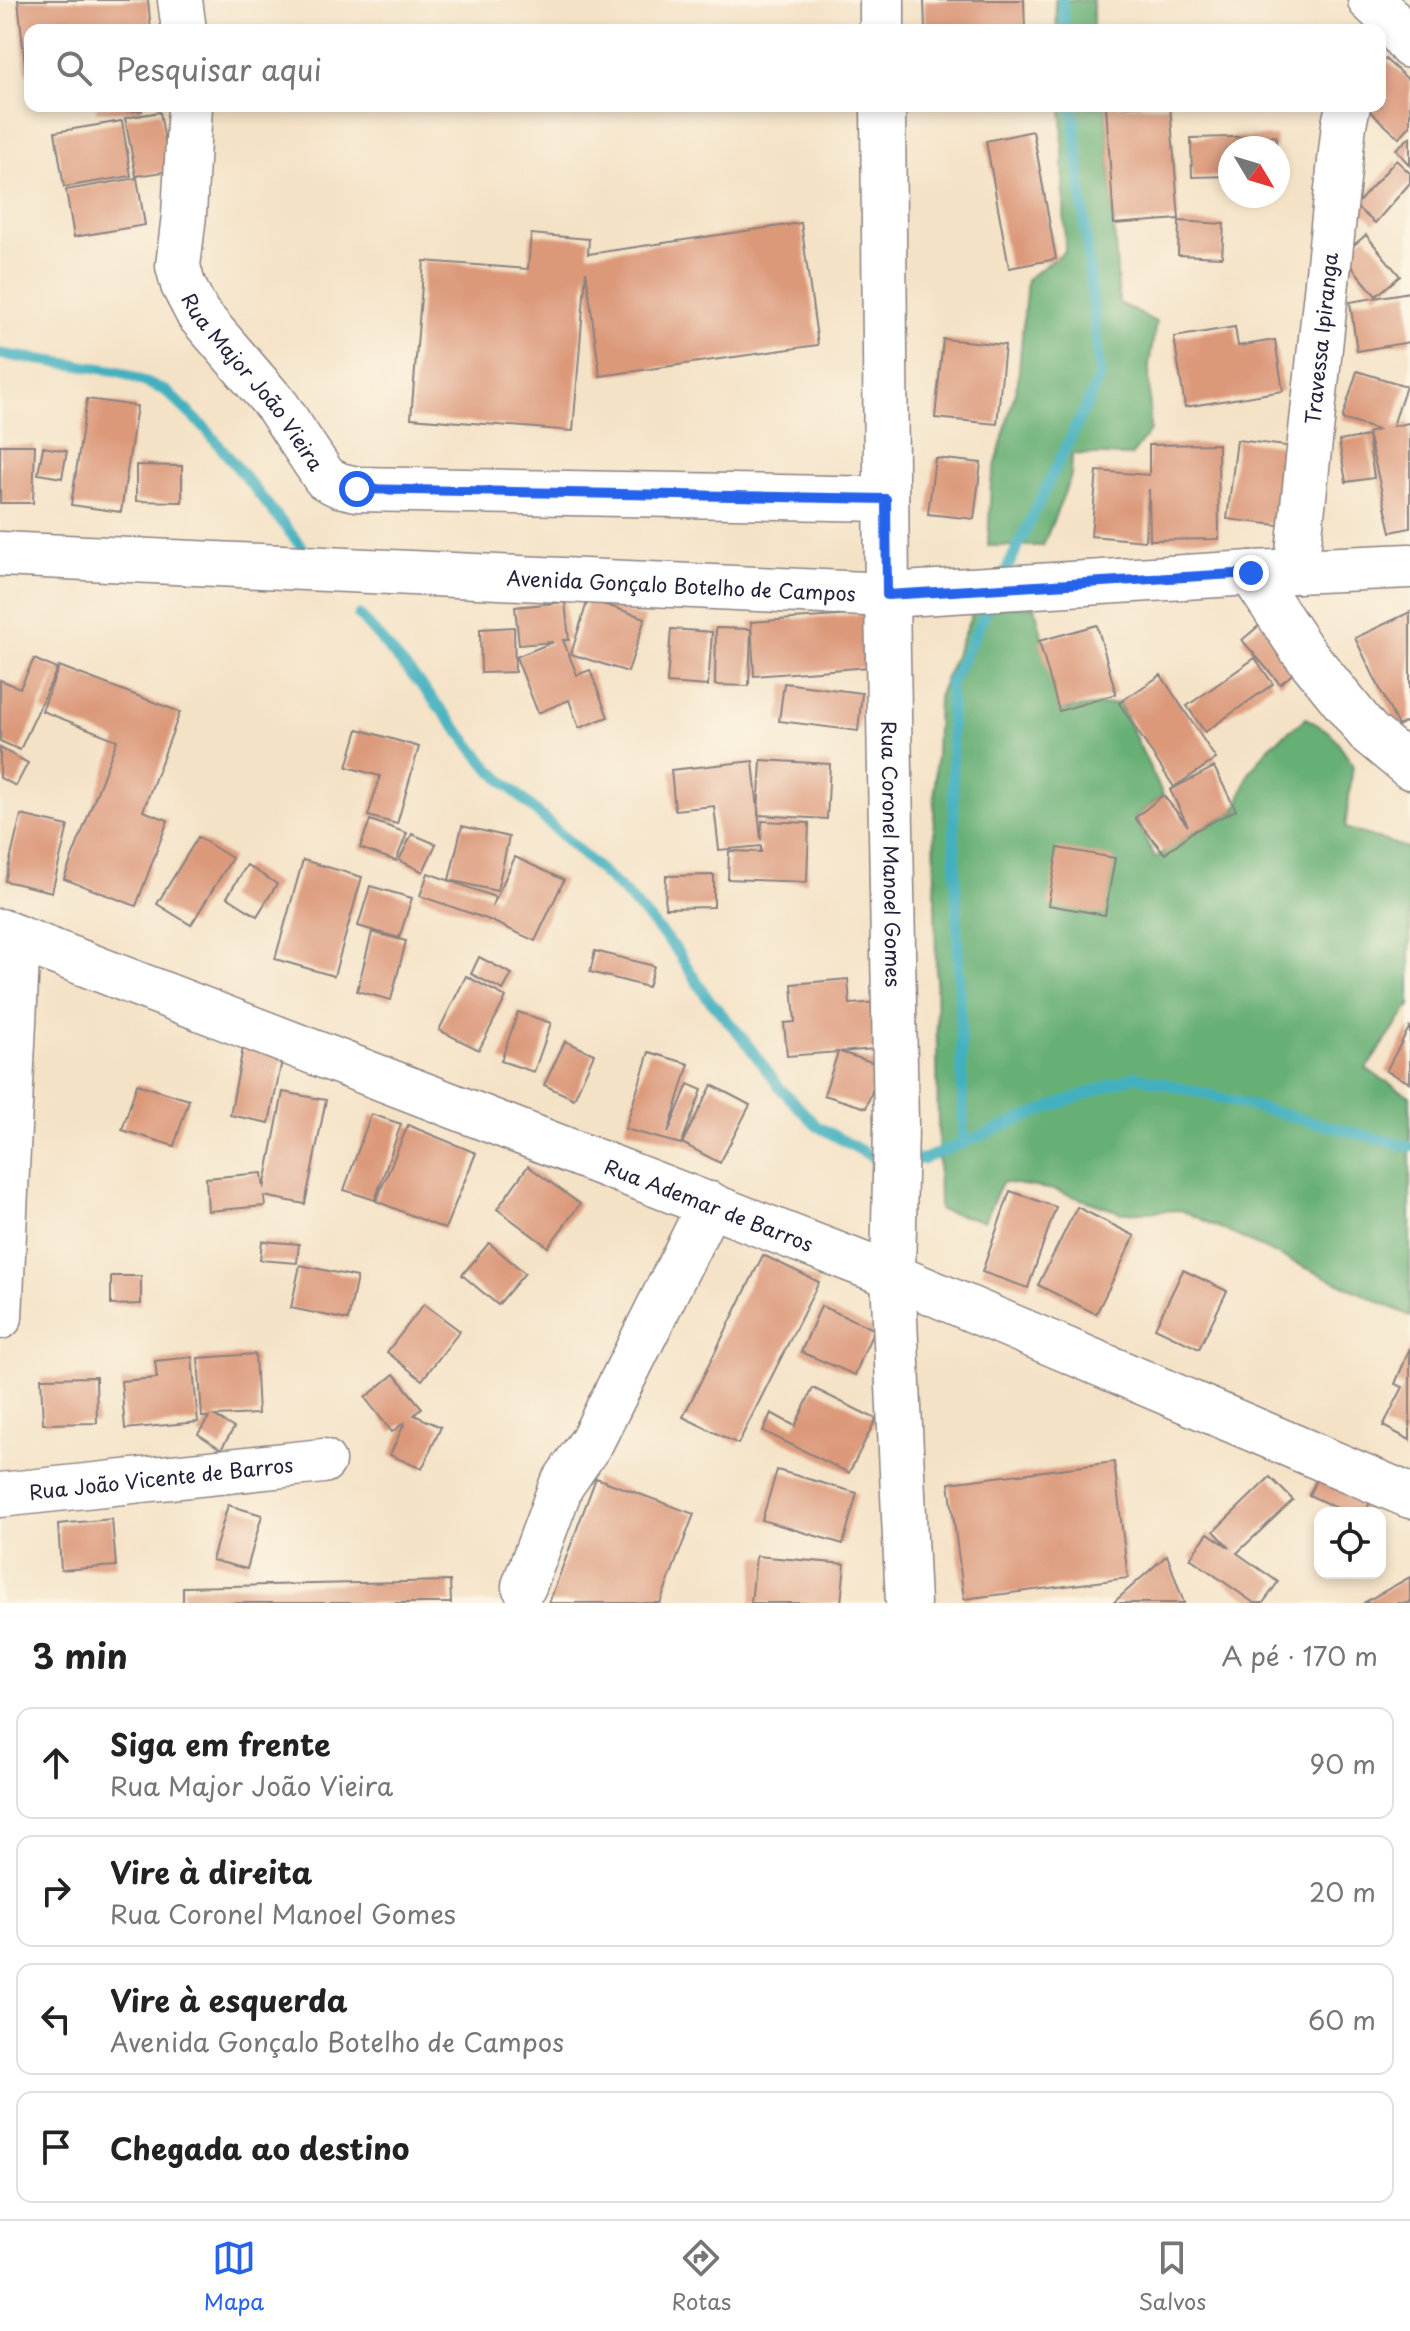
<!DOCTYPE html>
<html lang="pt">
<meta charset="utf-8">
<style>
:root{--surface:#fff;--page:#f2f2f2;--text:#222;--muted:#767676;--line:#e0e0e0;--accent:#2563eb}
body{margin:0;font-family:"Playpen Sans",sans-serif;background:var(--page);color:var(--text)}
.controls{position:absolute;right:24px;bottom:24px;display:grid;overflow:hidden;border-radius:16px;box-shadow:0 4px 12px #0003}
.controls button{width:72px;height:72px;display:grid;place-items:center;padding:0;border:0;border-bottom:2px solid var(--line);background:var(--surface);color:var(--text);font:40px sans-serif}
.compass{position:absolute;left:1218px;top:136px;width:72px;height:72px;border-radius:50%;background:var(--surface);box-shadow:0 4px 12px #0003;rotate:128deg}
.stop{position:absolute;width:24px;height:24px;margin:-18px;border:6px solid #2563eb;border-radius:50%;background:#fff}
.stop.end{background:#2563eb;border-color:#fff;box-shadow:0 2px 8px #0008}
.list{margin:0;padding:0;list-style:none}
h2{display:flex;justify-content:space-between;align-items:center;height:104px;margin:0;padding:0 32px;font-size:34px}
h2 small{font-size:26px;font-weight:400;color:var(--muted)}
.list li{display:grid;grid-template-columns:52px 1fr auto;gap:24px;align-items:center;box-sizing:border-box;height:112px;margin:0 16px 16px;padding:0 16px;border:2px solid var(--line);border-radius:16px}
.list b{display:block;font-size:30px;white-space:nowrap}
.list p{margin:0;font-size:26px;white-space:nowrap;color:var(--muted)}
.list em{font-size:26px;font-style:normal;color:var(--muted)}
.icon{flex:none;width:44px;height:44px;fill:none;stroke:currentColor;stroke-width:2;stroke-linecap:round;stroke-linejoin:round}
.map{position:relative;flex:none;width:1410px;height:1603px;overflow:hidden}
.search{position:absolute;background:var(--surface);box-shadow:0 4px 12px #0003;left:24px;right:24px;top:24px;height:88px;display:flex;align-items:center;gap:20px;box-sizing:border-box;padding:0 28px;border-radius:16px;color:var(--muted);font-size:30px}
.sheet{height:616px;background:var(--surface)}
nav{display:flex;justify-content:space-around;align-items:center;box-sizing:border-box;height:112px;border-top:2px solid var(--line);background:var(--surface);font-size:22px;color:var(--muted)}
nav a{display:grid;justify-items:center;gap:4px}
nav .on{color:var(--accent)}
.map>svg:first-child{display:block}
.forest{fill:#66af75;stroke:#446858;stroke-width:2}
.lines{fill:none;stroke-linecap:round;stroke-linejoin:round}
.stream{stroke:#42b0bf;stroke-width:11}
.building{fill:#dc997a}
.minor-casing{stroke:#8b8280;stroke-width:47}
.minor{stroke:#fff;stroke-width:44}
.route{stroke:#2563eb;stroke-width:10}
.labels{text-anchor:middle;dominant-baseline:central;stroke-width:8;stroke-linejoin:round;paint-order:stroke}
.street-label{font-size:20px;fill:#22223b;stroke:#fcf5e5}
</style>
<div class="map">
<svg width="1410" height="1603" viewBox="0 0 1410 1603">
<rect width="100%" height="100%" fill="#fcf5e5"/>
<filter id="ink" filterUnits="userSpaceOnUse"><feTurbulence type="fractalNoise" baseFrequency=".0125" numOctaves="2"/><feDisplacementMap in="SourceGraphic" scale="16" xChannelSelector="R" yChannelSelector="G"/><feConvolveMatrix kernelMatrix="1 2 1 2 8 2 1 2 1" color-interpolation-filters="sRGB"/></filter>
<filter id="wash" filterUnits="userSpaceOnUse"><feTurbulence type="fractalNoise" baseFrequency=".006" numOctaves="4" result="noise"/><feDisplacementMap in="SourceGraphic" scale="32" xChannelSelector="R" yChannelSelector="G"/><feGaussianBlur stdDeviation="1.8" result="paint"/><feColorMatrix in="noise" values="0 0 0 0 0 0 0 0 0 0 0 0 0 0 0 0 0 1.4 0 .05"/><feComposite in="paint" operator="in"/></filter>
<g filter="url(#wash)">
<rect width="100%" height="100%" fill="#f4e2c6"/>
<!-- forest -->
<g class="forest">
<path d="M 1055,0 L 1093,0 L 1093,30 L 1057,30 Z"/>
<path d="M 1062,106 L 1106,106 L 1119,303 L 1156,322 L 1149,365 L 1150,431 L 1131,456 L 1072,454 L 1071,476 L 1043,546 L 988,546 L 991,482 L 1018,381 L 1027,279 L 1065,251 Z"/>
<path d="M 1035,606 L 1059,710 L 1119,703 L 1163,795 L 1135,818 L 1155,858 L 1192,833 L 1236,810 L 1249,773 L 1270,746 L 1306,718 L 1331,733 L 1353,765 L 1345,828 L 1410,849 L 1410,1006 L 1366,1069 L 1410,1096 L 1410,1316 L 1181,1210 L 1122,1213 L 1055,1190 L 1002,1182 L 984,1221 L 939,1210 L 934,812 L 938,697 L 975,607 Z"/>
</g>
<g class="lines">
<!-- stream -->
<g class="stream">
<path d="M 1062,0 L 1065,30"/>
<path d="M 0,354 L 118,371 L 166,391 L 206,429 L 310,557"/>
<path d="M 1003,577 L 1100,377 L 1073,106"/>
<path d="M 359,615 L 421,685 L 490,769 L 627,895 L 675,948 L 706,996 L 742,1037 L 780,1088 L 817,1126 L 880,1161 L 887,1160"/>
<path d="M 964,1144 L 950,684 L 992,600"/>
<path d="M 904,1160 L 924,1159 L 1058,1104 L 1135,1076 L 1410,1147"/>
</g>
</g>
<g id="blocks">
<!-- building -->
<g class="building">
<path d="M 18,0 L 148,0 L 151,30 L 30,30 L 30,73 L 26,74 Z"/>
<path d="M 924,0 L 1024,0 L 1025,30 L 925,30 Z"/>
<path d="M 1385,59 L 1410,81 L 1410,126 L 1399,138 L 1364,106 L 1380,106 L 1380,64 Z"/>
<path d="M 96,106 L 142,106 L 142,111 L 96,112 Z"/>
<path d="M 1106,106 L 1170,106 L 1179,219 L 1114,224 Z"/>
<path d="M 160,112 L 170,171 L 136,176 L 125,118 Z"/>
<path d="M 122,121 L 131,176 L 64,187 L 55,132 Z"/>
<path d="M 1033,131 L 1056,259 L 1009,268 L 986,141 Z"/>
<path d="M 1276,136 L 1276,148 L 1230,148 L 1230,176 L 1192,177 L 1191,138 Z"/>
<path d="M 1410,137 L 1410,166 L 1396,149 Z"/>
<path d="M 1396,160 L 1410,173 L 1410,183 L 1375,223 L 1355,206 Z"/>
<path d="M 137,178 L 145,225 L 74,237 L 66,190 Z"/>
<path d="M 1179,221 L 1224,224 L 1222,257 L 1178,255 Z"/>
<path d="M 801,223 L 818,345 L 600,376 L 586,271 L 573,431 L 411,418 L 424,261 L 528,269 L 531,234 L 589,239 L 588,254 Z"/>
<path d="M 1366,235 L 1400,276 L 1376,296 L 1342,255 Z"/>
<path d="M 1410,292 L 1410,342 L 1357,351 L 1350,302 Z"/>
<path d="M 1235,327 L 1238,346 L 1275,340 L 1283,391 L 1185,407 L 1174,337 Z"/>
<path d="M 943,339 L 1005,345 L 997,424 L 935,418 Z"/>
<path d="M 1357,371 L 1406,386 L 1393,426 L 1409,423 L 1410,428 L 1410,528 L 1391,532 L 1368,433 L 1378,430 L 1342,419 Z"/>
<path d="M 87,399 L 137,406 L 121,512 L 71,505 Z"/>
<path d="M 1368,436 L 1374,478 L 1346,482 L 1339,441 Z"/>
<path d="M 1237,440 L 1295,447 L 1286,526 L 1227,519 Z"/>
<path d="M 1218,444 L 1219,539 L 1150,540 L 1149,489 L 1145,541 L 1091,536 L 1097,471 L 1149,475 L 1149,445 Z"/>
<path d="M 0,445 L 35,445 L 33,503 L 0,503 Z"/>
<path d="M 43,447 L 67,451 L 62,478 L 38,474 Z"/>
<path d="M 935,458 L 981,463 L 974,519 L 928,514 Z"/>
<path d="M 136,465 L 182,466 L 182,502 L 136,501 Z"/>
<path d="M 588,599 L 645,618 L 628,672 L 571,654 Z"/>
<path d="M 565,602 L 569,640 L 563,640 L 577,675 L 590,670 L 608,717 L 579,728 L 569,700 L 538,713 L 516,657 L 553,642 L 519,645 L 515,607 Z"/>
<path d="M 1410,612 L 1410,720 L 1398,726 L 1355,638 Z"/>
<path d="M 866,614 L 869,667 L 754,676 L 751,622 Z"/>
<path d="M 1261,624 L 1300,668 L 1280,684 L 1242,640 Z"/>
<path d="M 1097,625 L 1116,694 L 1059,711 L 1039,641 Z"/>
<path d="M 514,627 L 515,672 L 481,673 L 480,629 Z"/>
<path d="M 716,628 L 751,629 L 749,686 L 715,685 Z"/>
<path d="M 671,629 L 712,632 L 708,686 L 667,683 Z"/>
<path d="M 1255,658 L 1273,684 L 1205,732 L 1187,706 Z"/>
<path d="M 34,659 L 57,669 L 20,750 L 0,741 L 0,680 L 20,688 Z"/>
<path d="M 59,666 L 180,712 L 143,811 L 168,820 L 136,906 L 64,879 L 117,740 L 42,711 Z"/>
<path d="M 1161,675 L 1216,759 L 1174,787 L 1119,703 Z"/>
<path d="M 784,683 L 862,693 L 858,731 L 779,721 Z"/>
<path d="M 358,729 L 419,747 L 397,824 L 368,816 L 380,776 L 347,767 Z"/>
<path d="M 0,748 L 28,763 L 16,786 L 0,778 Z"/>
<path d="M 761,760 L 830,764 L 827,819 L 758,815 Z"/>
<path d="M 753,761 L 761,840 L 762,821 L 809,823 L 807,882 L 728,879 L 729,851 L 761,852 L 761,846 L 719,850 L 714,806 L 675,810 L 671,770 Z"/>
<path d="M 1214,767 L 1236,810 L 1192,832 L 1165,854 L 1135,818 L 1163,795 L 1188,826 L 1170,790 Z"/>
<path d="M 21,815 L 68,826 L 52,892 L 5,881 Z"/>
<path d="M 370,820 L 407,833 L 396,861 L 360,848 Z"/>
<path d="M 462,826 L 509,837 L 497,891 L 449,880 Z"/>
<path d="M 412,834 L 436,844 L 423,872 L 399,860 Z"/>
<path d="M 198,837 L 232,858 L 191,925 L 157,904 Z"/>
<path d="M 1058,848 L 1115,858 L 1105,915 L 1048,905 Z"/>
<path d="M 515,857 L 564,880 L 535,941 L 487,919 L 420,896 L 428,873 L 495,897 L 492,907 Z"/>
<path d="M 303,860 L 362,877 L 334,976 L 275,959 Z"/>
<path d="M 247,865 L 277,884 L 257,916 L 227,897 Z"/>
<path d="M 714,875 L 714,907 L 665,908 L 666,876 Z"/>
<path d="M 370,886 L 412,898 L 399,938 L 358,926 Z"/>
<path d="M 372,932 L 406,941 L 391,1000 L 357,991 Z"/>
<path d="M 595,951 L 654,966 L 648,987 L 590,972 Z"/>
<path d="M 479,957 L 512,974 L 503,990 L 471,974 Z"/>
<path d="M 466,976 L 506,997 L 479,1050 L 439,1030 Z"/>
<path d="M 848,979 L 850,1004 L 883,1002 L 886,1048 L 840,1052 L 881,1065 L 866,1108 L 824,1095 L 838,1052 L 787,1056 L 784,1023 L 795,1022 L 792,984 Z"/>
<path d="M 518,1012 L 551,1023 L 534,1072 L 501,1061 Z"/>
<path d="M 1410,1026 L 1410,1083 L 1386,1071 Z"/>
<path d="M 565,1041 L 594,1054 L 574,1099 L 544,1085 Z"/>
<path d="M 244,1043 L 284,1051 L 269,1123 L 230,1115 Z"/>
<path d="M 649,1052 L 689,1064 L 668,1133 L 688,1084 L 702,1090 L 681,1144 L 625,1129 Z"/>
<path d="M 137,1084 L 189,1100 L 174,1146 L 122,1130 Z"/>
<path d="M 712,1085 L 750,1105 L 720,1163 L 682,1143 Z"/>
<path d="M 283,1092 L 326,1100 L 305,1204 L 264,1196 L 265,1206 L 208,1211 L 206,1178 L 262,1173 L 264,1189 Z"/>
<path d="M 371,1114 L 401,1124 L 375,1200 L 344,1190 Z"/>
<path d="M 408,1125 L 476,1153 L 445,1229 L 376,1201 Z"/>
<path d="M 528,1166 L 580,1204 L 548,1247 L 497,1209 Z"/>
<path d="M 1010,1191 L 1056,1207 L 1028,1288 L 982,1272 Z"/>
<path d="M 1077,1207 L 1135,1236 L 1096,1314 L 1038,1285 Z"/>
<path d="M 262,1241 L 299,1244 L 297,1263 L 260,1260 Z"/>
<path d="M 489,1243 L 525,1273 L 498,1305 L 462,1275 Z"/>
<path d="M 763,1255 L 819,1282 L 738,1444 L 683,1417 Z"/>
<path d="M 300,1265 L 357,1277 L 348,1320 L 291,1308 Z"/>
<path d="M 1183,1270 L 1227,1291 L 1199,1349 L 1155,1328 Z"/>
<path d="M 111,1276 L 141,1276 L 141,1304 L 111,1305 Z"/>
<path d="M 424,1304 L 460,1331 L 422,1380 L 387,1352 Z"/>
<path d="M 821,1306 L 874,1329 L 855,1375 L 801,1352 Z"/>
<path d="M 1410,1348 L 1410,1440 L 1383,1426 L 1403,1387 L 1395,1384 Z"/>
<path d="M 255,1354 L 258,1414 L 215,1416 L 234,1428 L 221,1449 L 198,1434 L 209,1417 L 202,1417 L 198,1358 Z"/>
<path d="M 192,1357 L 198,1422 L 125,1429 L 121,1381 L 157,1378 L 155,1361 Z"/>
<path d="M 394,1374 L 422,1408 L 414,1415 L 441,1427 L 422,1469 L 390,1455 L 405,1422 L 392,1432 L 365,1398 Z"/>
<path d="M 96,1377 L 97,1423 L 43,1424 L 41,1378 Z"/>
<path d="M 813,1388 L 876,1419 L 849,1473 L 763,1431 L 771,1413 L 795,1426 Z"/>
<path d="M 1114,1462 L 1128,1578 L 964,1599 L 949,1483 Z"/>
<path d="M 1322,1467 L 1375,1492 L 1365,1513 L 1347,1513 L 1309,1495 Z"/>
<path d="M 777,1470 L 857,1493 L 843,1544 L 762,1520 Z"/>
<path d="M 1270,1477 L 1293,1500 L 1237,1553 L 1278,1582 L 1263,1603 L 1254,1603 L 1190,1558 L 1208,1533 L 1230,1548 L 1214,1531 Z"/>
<path d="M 596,1478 L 694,1514 L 660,1603 L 549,1603 Z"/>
<path d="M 228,1505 L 262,1515 L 247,1569 L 212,1560 Z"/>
<path d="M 112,1519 L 116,1566 L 61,1570 L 58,1524 Z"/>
<path d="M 1167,1555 L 1184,1603 L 1113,1603 Z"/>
<path d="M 756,1556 L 845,1564 L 841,1603 L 751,1603 Z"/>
<path d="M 1410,1577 L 1410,1603 L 1363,1603 Z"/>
<path d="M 450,1581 L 451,1603 L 183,1603 L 183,1587 Z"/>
</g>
</g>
</g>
<g filter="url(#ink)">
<use href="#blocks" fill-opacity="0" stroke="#8b8280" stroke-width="2"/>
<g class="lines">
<defs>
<g id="minor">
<path d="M 180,0 L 184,30"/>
<path d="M 882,0 L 882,30"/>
<path d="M 1370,0 L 1388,17 L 1410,46"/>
<path id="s1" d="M 190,106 L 184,215 L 178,266 L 183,285 L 198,314 L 278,407 L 325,478 L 339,485 L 357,489 L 886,499"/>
<path id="s2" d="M 883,106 L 887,595 L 896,1125 L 893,1276 L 908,1603"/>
<path id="s3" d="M 0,554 L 887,595 L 1251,573 L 1410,566"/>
<path id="s4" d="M 1296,571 L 1344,124 L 1348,106"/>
<path d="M 1251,573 L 1302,650 L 1369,733 L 1410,767"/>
<path id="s5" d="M 0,931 L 893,1276 L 1410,1496"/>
<path d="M 0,1317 L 18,938"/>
<path id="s6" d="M 0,1495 L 323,1461"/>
<path d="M 524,1586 L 561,1486 L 592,1441 L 710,1204"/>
</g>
</defs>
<!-- minor casing -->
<use href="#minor" class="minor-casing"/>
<!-- minor -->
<use href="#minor" class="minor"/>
</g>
</g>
<g class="lines" filter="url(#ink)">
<!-- route -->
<path class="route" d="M 357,489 L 886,499 L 887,595 L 1251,573"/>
</g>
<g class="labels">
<!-- street labels -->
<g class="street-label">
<text stroke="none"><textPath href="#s4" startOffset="234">Travessa Ipiranga</textPath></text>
<text stroke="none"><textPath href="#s1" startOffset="300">Rua Major João Vieira</textPath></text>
<text stroke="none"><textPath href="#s3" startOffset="682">Avenida Gonçalo Botelho de Campos</textPath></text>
<text stroke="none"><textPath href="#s2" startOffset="748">Rua Coronel Manoel Gomes</textPath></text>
<text stroke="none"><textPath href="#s5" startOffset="760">Rua Ademar de Barros</textPath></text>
<text stroke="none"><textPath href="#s6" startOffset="162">Rua João Vicente de Barros</textPath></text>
</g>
</g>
</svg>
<div class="controls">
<button><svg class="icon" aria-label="locate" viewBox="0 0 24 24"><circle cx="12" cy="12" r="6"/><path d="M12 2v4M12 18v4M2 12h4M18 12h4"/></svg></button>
</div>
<svg class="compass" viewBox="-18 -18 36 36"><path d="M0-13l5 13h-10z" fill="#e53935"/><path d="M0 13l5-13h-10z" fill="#767676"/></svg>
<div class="stop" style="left:357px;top:489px"></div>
<div class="stop end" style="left:1251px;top:573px"></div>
<div class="search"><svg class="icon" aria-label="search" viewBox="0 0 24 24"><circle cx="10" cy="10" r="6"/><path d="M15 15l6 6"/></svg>Pesquisar aqui</div>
</div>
<section class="sheet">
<h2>3 min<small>A pé · 170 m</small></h2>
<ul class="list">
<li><svg class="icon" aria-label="ahead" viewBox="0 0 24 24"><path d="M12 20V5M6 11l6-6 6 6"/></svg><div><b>Siga em frente</b><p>Rua Major João Vieira</p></div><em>90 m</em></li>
<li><svg class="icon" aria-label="right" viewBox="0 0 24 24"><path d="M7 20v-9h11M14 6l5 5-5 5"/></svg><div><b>Vire à direita</b><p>Rua Coronel Manoel Gomes</p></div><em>20 m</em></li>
<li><svg class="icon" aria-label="left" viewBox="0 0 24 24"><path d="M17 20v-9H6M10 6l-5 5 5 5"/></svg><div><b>Vire à esquerda</b><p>Avenida Gonçalo Botelho de Campos</p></div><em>60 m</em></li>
<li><svg class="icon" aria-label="arrive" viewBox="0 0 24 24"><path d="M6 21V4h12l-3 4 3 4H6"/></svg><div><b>Chegada ao destino</b></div></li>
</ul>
</section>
<nav>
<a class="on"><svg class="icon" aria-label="map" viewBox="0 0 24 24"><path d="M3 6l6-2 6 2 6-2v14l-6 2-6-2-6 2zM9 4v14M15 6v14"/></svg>Mapa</a>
<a><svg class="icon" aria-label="directions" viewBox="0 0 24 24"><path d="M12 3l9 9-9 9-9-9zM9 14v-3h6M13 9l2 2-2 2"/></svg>Rotas</a>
<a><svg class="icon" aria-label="saved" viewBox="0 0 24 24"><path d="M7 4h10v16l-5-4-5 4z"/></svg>Salvos</a>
</nav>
